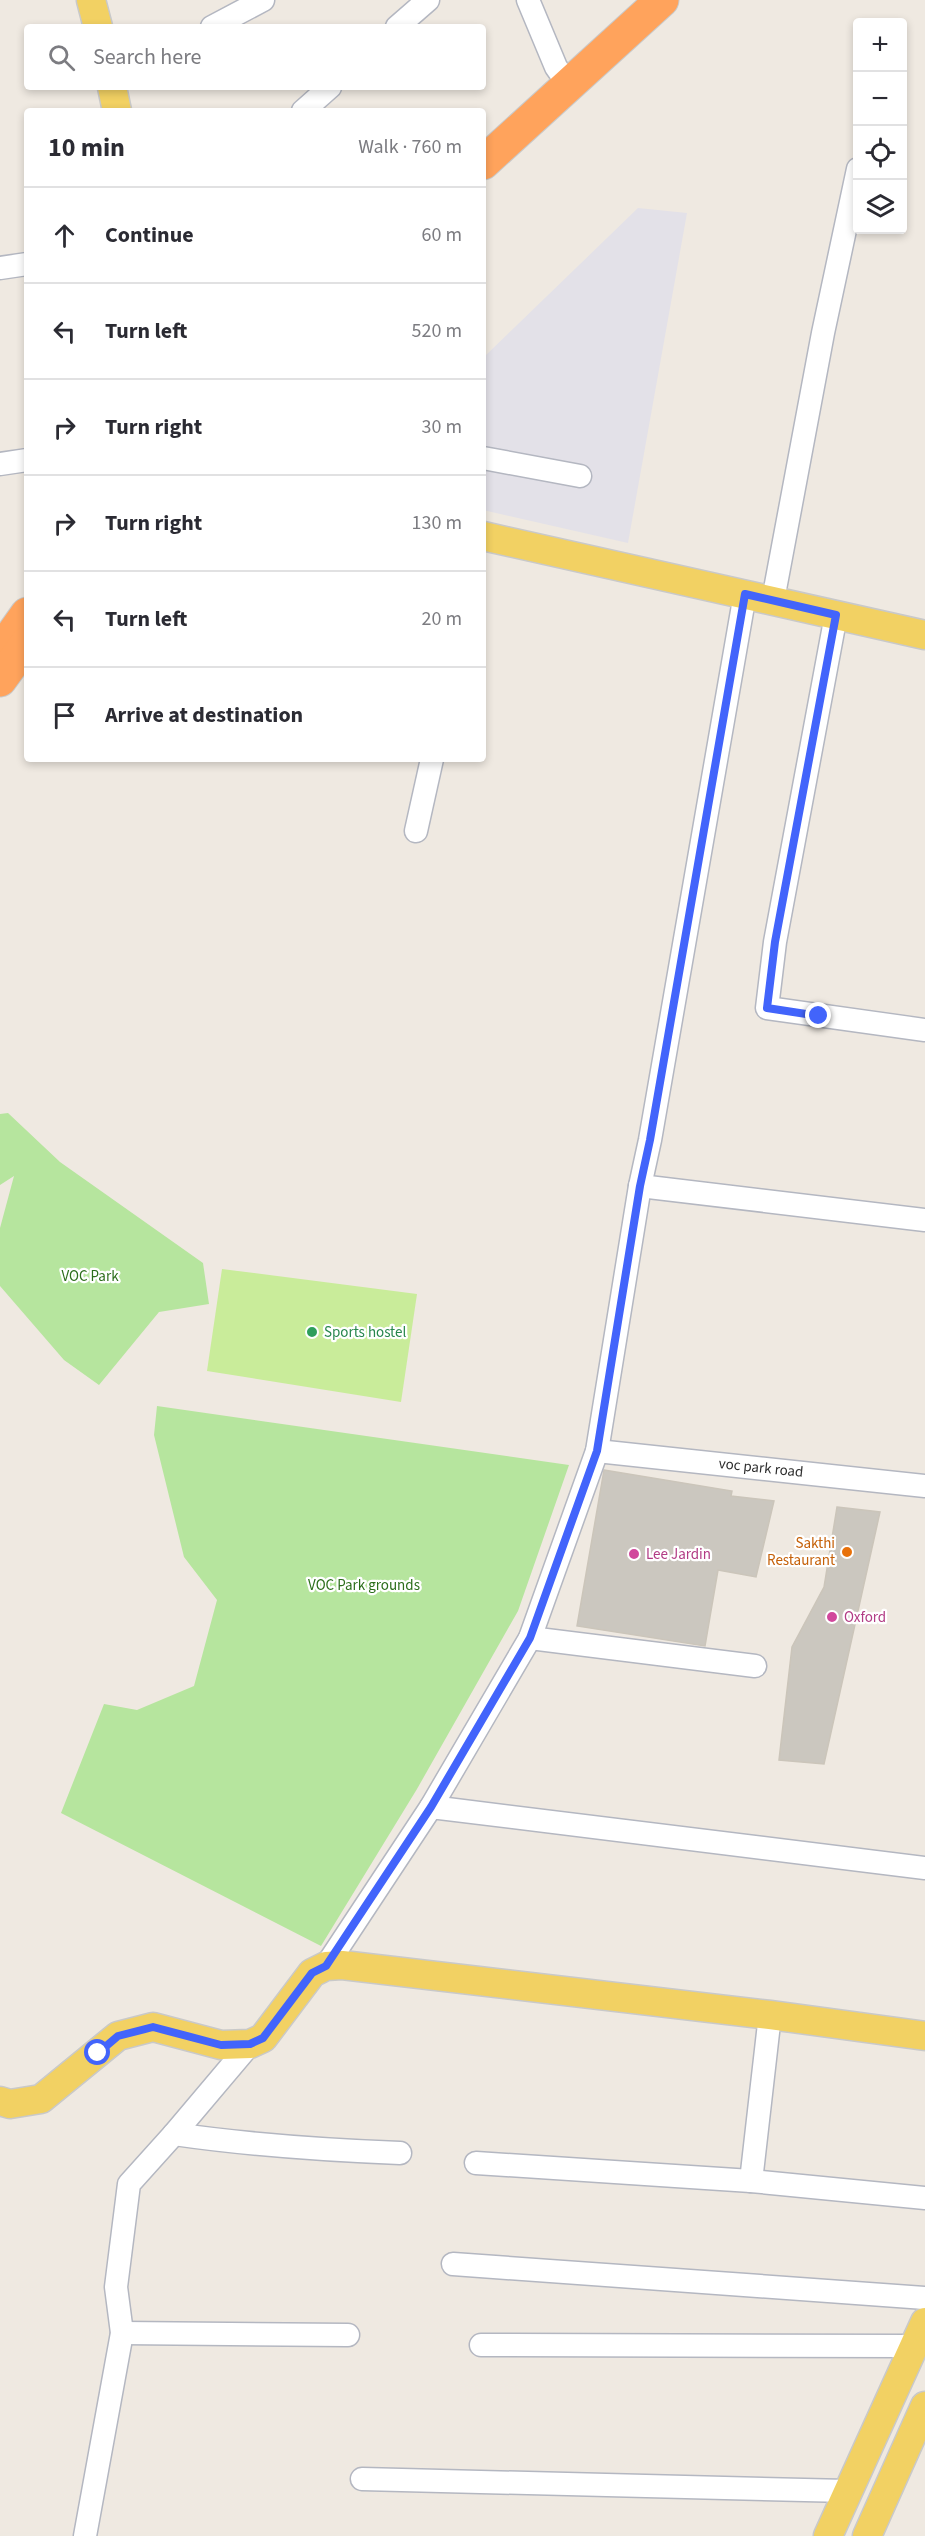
<!DOCTYPE html>
<meta charset="utf-8">
<style>
:root{--surface:#fff;--page:#f2f2f3;--text:#2b2b33;--muted:#7c7c81;--line:#e1e1e2}
body{margin:0;font-family:"Source Sans 3",sans-serif;background:var(--page);color:var(--text)}
.controls{position:absolute;right:18px;top:18px;display:grid;overflow:hidden;border-radius:6px;box-shadow:0 3px 9px #0003}
.controls button{width:54px;height:54px;display:grid;place-items:center;padding:0;border:0;border-bottom:2px solid var(--line);background:var(--surface);color:var(--text);font:30px sans-serif}
.stop{position:absolute;width:18px;height:18px;margin:-14px;border:4px solid #4264fb;border-radius:50%;background:#fff}
.stop.end{background:#4264fb;border-color:#fff;box-shadow:0 2px 6px #0008}
.list{margin:0;padding:0;list-style:none}
h2{display:flex;justify-content:space-between;align-items:center;height:78px;margin:0;padding:0 24px;font-size:26px}
h2 small{font-size:20px;font-weight:400;color:var(--muted)}
.list li{display:grid;grid-template-columns:39px 1fr auto;gap:18px;align-items:center;box-sizing:border-box;height:96px;padding:0 24px;border-top:2px solid var(--line)}
.list b{display:block;font-size:22px;white-space:nowrap}
.list em{font-size:20px;font-style:normal;color:var(--muted)}
.icon{flex:none;width:33px;height:33px;fill:none;stroke:currentColor;stroke-width:2;stroke-linecap:round;stroke-linejoin:round}
.map{position:relative;flex:none;width:925px;height:2536px;overflow:hidden}
.search{position:absolute;background:var(--surface);box-shadow:0 3px 9px #0003;left:24px;top:24px;width:462px;height:66px;display:flex;align-items:center;gap:15px;box-sizing:border-box;padding:0 21px;border-radius:6px;color:var(--muted);font-size:22px}
.panel{position:absolute;background:var(--surface);box-shadow:0 3px 9px #0003;left:24px;top:108px;width:462px;height:654px;border-radius:6px}
.map>svg:first-child{display:block}
.industrial{fill:#e3e1e8}
.green{fill:#b6e59e}
.pitch{fill:#c9ec9a}
.building{fill:#cbc7bf;stroke:#cbc5ba;stroke-width:1.5}
.lines{fill:none;stroke-linecap:round;stroke-linejoin:round}
.minor-casing{stroke:#b4b7c1;stroke-width:25}
.major-casing{stroke:#c9c9c9;stroke-width:31}
.highway-casing{stroke:#c9c9c9;stroke-width:35}
.minor{stroke:#fff;stroke-width:22}
.major{stroke:#f2d163;stroke-width:28}
.highway{stroke:#ffa35c;stroke-width:33}
.route{stroke:#4264fb;stroke-width:8}
.leisure-dot{fill:#2e9e5b;stroke:#fff;stroke-width:2}
.food-dot{fill:#e8710a;stroke:#fff;stroke-width:2}
.hotel-dot{fill:#d1479c;stroke:#fff;stroke-width:2}
.labels{text-anchor:middle;dominant-baseline:central;stroke-width:4.5;stroke-linejoin:round;paint-order:stroke}
.park-label{font-size:15px;fill:#2c6e1b;stroke:#fff}
.leisure-label{font-size:15px;fill:#27864d;stroke:#fff;text-anchor:start}
.street-label{font-size:15px;fill:#2e2e2e;stroke:#fff}
.food-label{font-size:15px;fill:#c56008;stroke:#fff;text-anchor:end}
.hotel-label{font-size:15px;fill:#b23c85;stroke:#fff;text-anchor:start}
</style>
<div class="map">
<svg width="925" height="2536" viewBox="0 0 925 2536">
<rect width="100%" height="100%" fill="#efe9e1"/>
<!-- industrial -->
<path class="industrial" d="M 638,208 L 687,213 L 628,543 L 483,510 L 483,358 Z"/>
<!-- green -->
<g class="green">
<path d="M 8,1113 L 60,1162 L 203,1263 L 209,1304 L 159,1312 L 99,1385 L 64,1360 L 0,1286 L 0,1228 L 14,1176 L 0,1185 L 0,1114 Z"/>
<path d="M 157,1406 L 569,1465 L 518,1611 L 417,1789 L 321,1946 L 61,1813 L 104,1704 L 137,1710 L 194,1686 L 217,1600 L 184,1557 L 154,1435 Z"/>
</g>
<!-- pitch -->
<path class="pitch" d="M 222,1269 L 417,1294 L 401,1402 L 207,1371 Z"/>
<!-- building -->
<g class="building">
<path d="M 604,1470 L 732,1491 L 731,1496 L 774,1501 L 756,1577 L 718,1570 L 705,1646 L 577,1626 Z"/>
<path d="M 837,1507 L 880,1512 L 824,1764 L 779,1760 L 792,1647 L 824,1587 Z"/>
</g>
<g class="lines">
<defs>
<g id="minor">
<path d="M 528,0 L 556,67 L 568,84"/>
<path d="M 212,27 L 263,0"/>
<path d="M 397,27 L 428,0"/>
<path d="M 303,111 L 330,87"/>
<path d="M 0,268 L 27,264"/>
<path d="M 483,458 L 580,476"/>
<path d="M 0,464 L 27,460"/>
<path d="M 773,600 L 823,333 L 858,169"/>
<path d="M 836,615 L 775,942 L 767,1008 L 925,1030"/>
<path d="M 416,831 L 432,759"/>
<path d="M 640,1186 L 925,1220"/>
<path d="M 597,1451 L 925,1486"/>
<path d="M 530,1638 L 755,1666"/>
<path d="M 431,1807 L 530,1638 L 597,1451 L 640,1186 L 650,1140 L 745,594"/>
<path d="M 326,1966 L 431,1807 L 925,1868"/>
<path d="M 174,2134 C 250,2145 324,2150 400,2153"/>
<path d="M 476,2163 L 751,2181 L 925,2198"/>
<path d="M 751,2181 L 770,2015"/>
<path d="M 453,2264 L 925,2298"/>
<path d="M 122,2333 L 348,2335"/>
<path d="M 481,2345 L 913,2346"/>
<path d="M 362,2479 L 847,2491"/>
<path d="M 85,2536 L 122,2333 L 116,2287 L 129,2184 L 174,2134 L 250,2044"/>
</g>
<g id="major">
<path d="M 91,0 L 98,27"/>
<path d="M 112,87 L 117,111"/>
<path d="M 483,536 L 925,635"/>
<path d="M 0,2101 L 10,2104 L 41,2099 L 118,2036 L 153,2027 L 221,2045 L 250,2044 L 263,2038 L 312,1973 L 326,1966 L 342,1965 L 770,2015 L 925,2036"/>
<path d="M 828,2536 L 925,2322"/>
<path d="M 867,2536 L 925,2406"/>
</g>
<g id="highway">
<path d="M 483,163 L 662,0"/>
<path d="M 0,652 L 27,614"/>
<path d="M 0,680 L 27,643"/>
</g>
</defs>
<!-- minor casing -->
<use href="#minor" class="minor-casing"/>
<!-- major casing -->
<use href="#major" class="major-casing"/>
<!-- highway casing -->
<use href="#highway" class="highway-casing"/>
<!-- minor -->
<use href="#minor" class="minor"/>
<!-- major -->
<use href="#major" class="major"/>
<!-- highway -->
<use href="#highway" class="highway"/>
</g>
<g class="lines">
<!-- route -->
<path class="route" d="M 98,2053 L 118,2036 L 153,2027 L 221,2045 L 250,2044 L 263,2038 L 312,1973 L 326,1966 L 431,1807 L 530,1638 L 597,1451 L 640,1186 L 650,1140 L 745,594 L 836,615 L 775,942 L 767,1008 L 819,1016"/>
</g>
<!-- markers -->
<circle class="leisure-dot" cx="312" cy="1332" r="6"/>
<circle class="food-dot" cx="847" cy="1552" r="6"/>
<g class="hotel-dot">
<circle cx="634" cy="1554" r="6"/>
<circle cx="832" cy="1617" r="6"/>
</g>
<g class="labels">
<!-- park labels -->
<g class="park-label">
<text x="90" y="1276">VOC Park</text>
<text x="364" y="1585">VOC Park grounds</text>
</g>
<!-- leisure labels -->
<g class="leisure-label">
<text x="324" y="1332">Sports hostel</text>
</g>
<!-- street labels -->
<g class="street-label">
<text transform="translate(761 1468) rotate(6)">voc park road</text>
</g>
<!-- food labels -->
<g class="food-label">
<text x="835" y="1543">Sakthi<tspan x="835" dy="17">Restaurant</tspan></text>
</g>
<!-- hotel labels -->
<g class="hotel-label">
<text x="646" y="1554">Lee Jardin</text>
<text x="844" y="1617">Oxford</text>
</g>
</g>
</svg>
<div class="controls">
<button>+</button>
<button>−</button>
<button><svg class="icon" aria-label="locate" viewBox="0 0 24 24"><circle cx="12" cy="12" r="6"/><path d="M12 2v4M12 18v4M2 12h4M18 12h4"/></svg></button>
<button><svg class="icon" aria-label="layers" viewBox="0 0 24 24"><path d="M12 4l9 5-9 5-9-5zM3 14l9 5 9-5"/></svg></button>
</div>
<div class="stop" style="left:98px;top:2053px"></div>
<div class="stop end" style="left:819px;top:1016px"></div>
<div class="search"><svg class="icon" aria-label="search" viewBox="0 0 24 24"><circle cx="10" cy="10" r="6"/><path d="M15 15l6 6"/></svg>Search here</div>
<section class="panel">
<h2>10 min<small>Walk · 760 m</small></h2>
<ul class="list">
<li><svg class="icon" aria-label="ahead" viewBox="0 0 24 24"><path d="M12 20V5M6 11l6-6 6 6"/></svg><div><b>Continue</b></div><em>60 m</em></li>
<li><svg class="icon" aria-label="left" viewBox="0 0 24 24"><path d="M17 20v-9H6M10 6l-5 5 5 5"/></svg><div><b>Turn left</b></div><em>520 m</em></li>
<li><svg class="icon" aria-label="right" viewBox="0 0 24 24"><path d="M7 20v-9h11M14 6l5 5-5 5"/></svg><div><b>Turn right</b></div><em>30 m</em></li>
<li><svg class="icon" aria-label="right" viewBox="0 0 24 24"><path d="M7 20v-9h11M14 6l5 5-5 5"/></svg><div><b>Turn right</b></div><em>130 m</em></li>
<li><svg class="icon" aria-label="left" viewBox="0 0 24 24"><path d="M17 20v-9H6M10 6l-5 5 5 5"/></svg><div><b>Turn left</b></div><em>20 m</em></li>
<li><svg class="icon" aria-label="arrive" viewBox="0 0 24 24"><path d="M6 21V4h12l-3 4 3 4H6"/></svg><div><b>Arrive at destination</b></div></li>
</ul>
</section>
</div>
